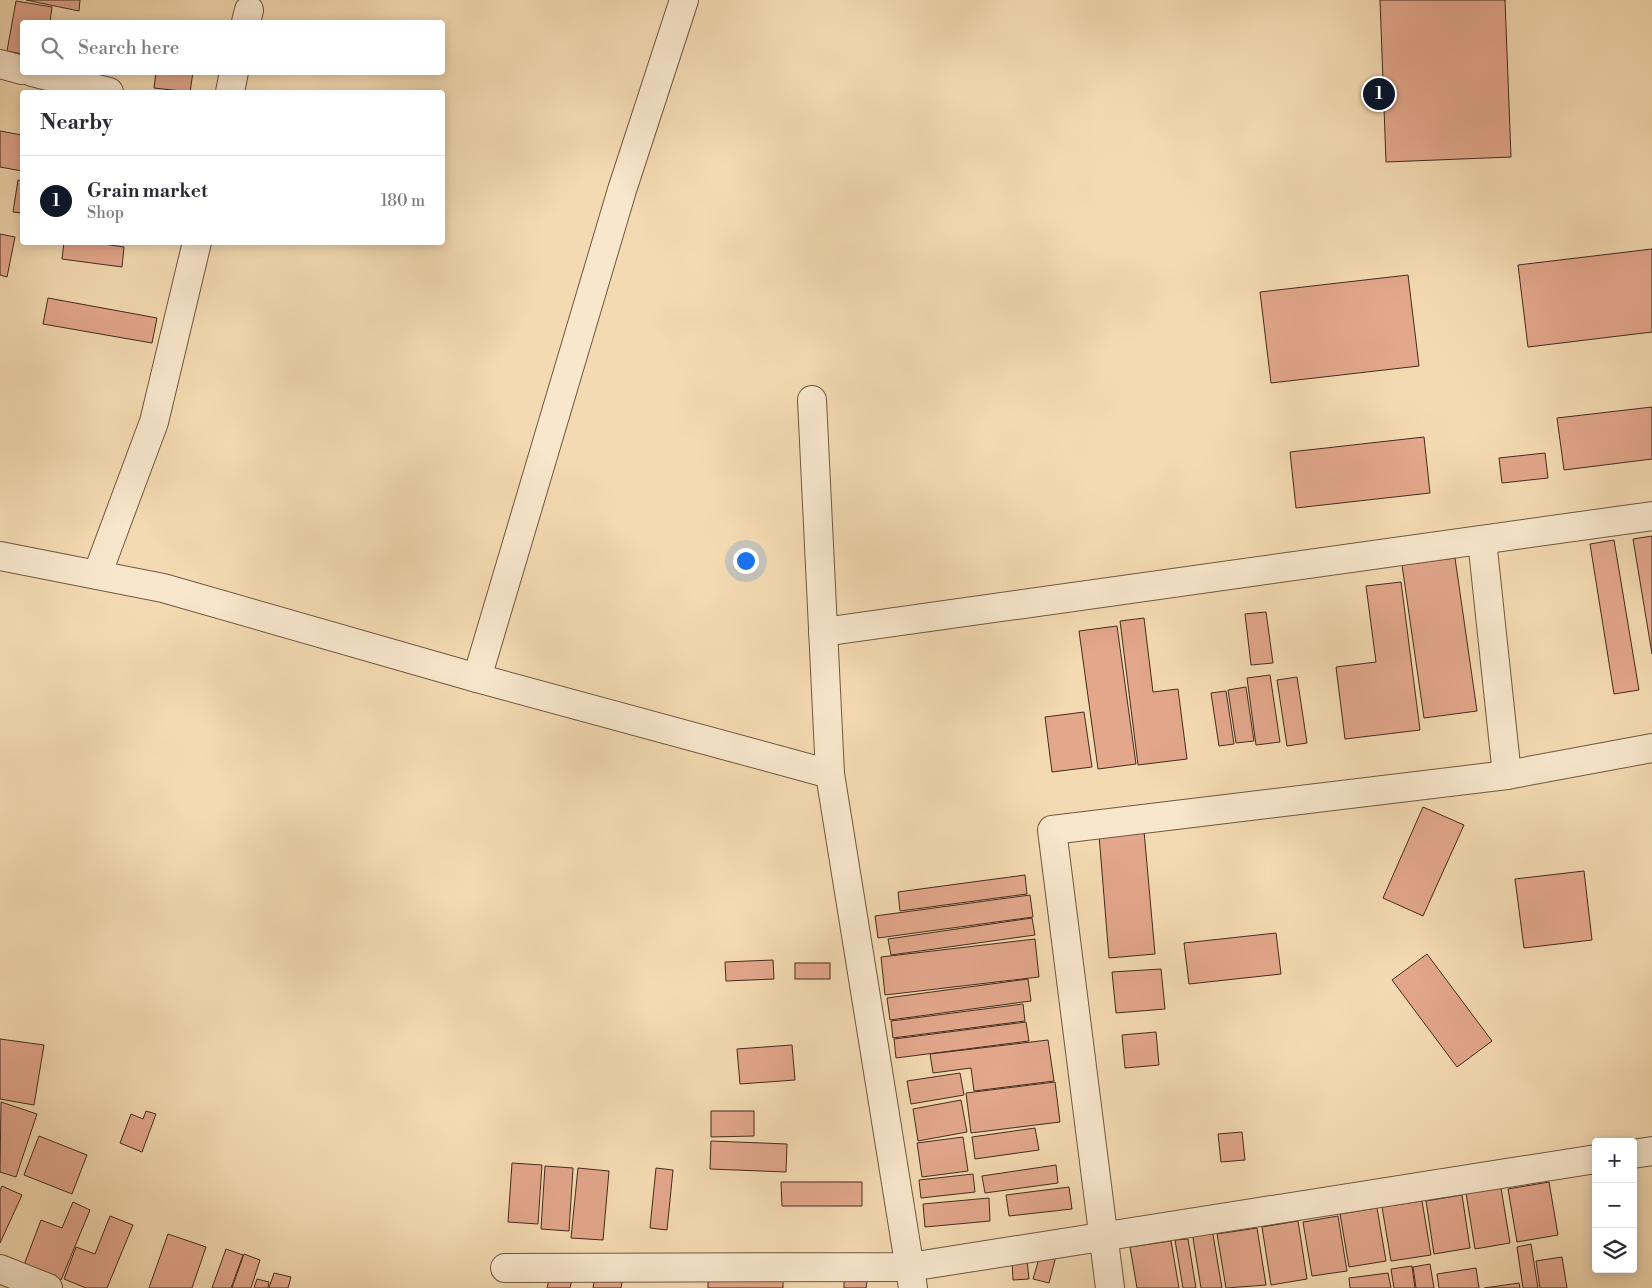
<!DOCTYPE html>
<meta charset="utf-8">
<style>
:root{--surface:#fff;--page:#f7f7f7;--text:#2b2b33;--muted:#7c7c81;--line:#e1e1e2;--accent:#111827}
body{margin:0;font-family:"Libre Bodoni",serif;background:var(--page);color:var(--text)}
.controls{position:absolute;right:15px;bottom:15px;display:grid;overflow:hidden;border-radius:5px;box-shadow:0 2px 12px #0003}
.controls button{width:45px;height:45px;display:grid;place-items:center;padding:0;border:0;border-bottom:1px solid var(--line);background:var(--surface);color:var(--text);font:25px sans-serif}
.you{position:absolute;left:745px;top:560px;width:18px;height:18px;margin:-12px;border:4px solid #fff;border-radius:50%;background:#1a73e8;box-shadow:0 0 0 8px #1a73e833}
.badge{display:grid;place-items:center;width:32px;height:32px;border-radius:50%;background:var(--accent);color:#fff;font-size:16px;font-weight:700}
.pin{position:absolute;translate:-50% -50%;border:2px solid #fff;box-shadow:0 1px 5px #0006}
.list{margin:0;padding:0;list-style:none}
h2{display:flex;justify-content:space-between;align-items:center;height:65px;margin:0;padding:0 20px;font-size:21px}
h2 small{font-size:16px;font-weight:400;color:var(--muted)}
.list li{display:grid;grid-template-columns:32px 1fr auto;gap:15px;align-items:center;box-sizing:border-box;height:90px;padding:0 20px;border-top:1px solid var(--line)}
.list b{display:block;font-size:19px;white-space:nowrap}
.list p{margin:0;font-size:16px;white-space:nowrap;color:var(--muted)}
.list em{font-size:16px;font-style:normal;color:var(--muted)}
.icon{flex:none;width:28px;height:28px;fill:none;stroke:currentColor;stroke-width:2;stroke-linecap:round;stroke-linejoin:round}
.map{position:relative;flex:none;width:1652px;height:1288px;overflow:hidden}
.search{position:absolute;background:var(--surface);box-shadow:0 2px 12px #0003;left:20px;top:20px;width:425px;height:55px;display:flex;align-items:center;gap:12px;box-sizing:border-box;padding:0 18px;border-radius:5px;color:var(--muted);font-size:19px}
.panel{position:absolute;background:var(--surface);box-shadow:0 2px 12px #0003;left:20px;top:90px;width:425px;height:155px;border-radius:5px}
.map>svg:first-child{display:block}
.building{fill:#e3a78c;stroke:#442b1d}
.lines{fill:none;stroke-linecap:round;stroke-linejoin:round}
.minor-casing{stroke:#705742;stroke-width:30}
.minor{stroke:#f8e7cd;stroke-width:28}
</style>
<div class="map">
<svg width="1652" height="1288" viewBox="0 0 1652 1288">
<rect width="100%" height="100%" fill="#f4dab2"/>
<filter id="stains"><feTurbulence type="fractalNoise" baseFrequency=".004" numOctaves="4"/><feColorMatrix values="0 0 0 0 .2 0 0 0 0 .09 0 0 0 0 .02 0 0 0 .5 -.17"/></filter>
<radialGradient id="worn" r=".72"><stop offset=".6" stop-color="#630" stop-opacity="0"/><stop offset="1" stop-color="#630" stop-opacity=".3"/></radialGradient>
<!-- building -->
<g class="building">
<path d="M 26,0 L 80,0 L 79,11 Z"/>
<path d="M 1380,0 L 1505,0 L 1511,157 L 1386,162 Z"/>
<path d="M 16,1 L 52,7 L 50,22 L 22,22 L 22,54 L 7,51 Z"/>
<path d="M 156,72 L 193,72 L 190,92 L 154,88 Z"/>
<path d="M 0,131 L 22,135 L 22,171 L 0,167 Z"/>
<path d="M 18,180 L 22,181 L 22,213 L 13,212 Z"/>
<path d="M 0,234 L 15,237 L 7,277 L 0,275 Z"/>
<path d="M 64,242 L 90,242 L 124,247 L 122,267 L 62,259 Z"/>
<path d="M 1652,249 L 1652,332 L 1528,347 L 1518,265 Z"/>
<path d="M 1408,275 L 1419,366 L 1271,383 L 1260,292 Z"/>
<path d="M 48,298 L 157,318 L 152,343 L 43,324 Z"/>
<path d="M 1652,407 L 1652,459 L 1564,470 L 1557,418 Z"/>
<path d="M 1424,437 L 1430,493 L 1296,508 L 1290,452 Z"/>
<path d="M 1545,453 L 1548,478 L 1502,483 L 1499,458 Z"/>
<path d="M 1652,536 L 1652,654 L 1633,539 Z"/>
<path d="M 1614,540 L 1639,690 L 1614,694 L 1590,544 Z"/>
<path d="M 1455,558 L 1477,711 L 1424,718 L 1402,565 Z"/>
<path d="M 1401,582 L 1420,730 L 1345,739 L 1336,667 L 1376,662 L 1366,586 Z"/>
<path d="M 1266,612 L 1273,663 L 1251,665 L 1245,614 Z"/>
<path d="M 1144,618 L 1153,692 L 1178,689 L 1187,759 L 1138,765 L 1120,621 Z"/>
<path d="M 1117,626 L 1136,764 L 1098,769 L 1079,631 Z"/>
<path d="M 1270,675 L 1280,742 L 1256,745 L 1247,678 Z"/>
<path d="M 1297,677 L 1307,743 L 1287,746 L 1277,680 Z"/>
<path d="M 1246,687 L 1254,741 L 1236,743 L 1228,690 Z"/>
<path d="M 1226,691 L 1234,744 L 1219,746 L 1211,693 Z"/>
<path d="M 1084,712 L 1092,767 L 1052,772 L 1045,717 Z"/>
<path d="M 1423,807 L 1464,825 L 1423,916 L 1383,898 Z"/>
<path d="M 1144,831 L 1155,954 L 1109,958 L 1099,835 Z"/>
<path d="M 1584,871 L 1592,940 L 1524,948 L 1515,879 Z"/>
<path d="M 1025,875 L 1027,894 L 900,911 L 898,892 Z"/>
<path d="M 1030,895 L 1033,917 L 878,938 L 875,916 Z"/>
<path d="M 1032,918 L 1035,935 L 891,955 L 888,939 Z"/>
<path d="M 1276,933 L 1281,974 L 1189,984 L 1184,943 Z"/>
<path d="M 1035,939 L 1039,977 L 885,995 L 881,957 Z"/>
<path d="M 1427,954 L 1492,1041 L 1457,1067 L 1392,980 Z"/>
<path d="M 773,960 L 774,979 L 726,981 L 725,962 Z"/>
<rect x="795" y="963" width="35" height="16"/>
<path d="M 1161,969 L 1165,1009 L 1116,1013 L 1112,972 Z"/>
<path d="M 1028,979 L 1031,1001 L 890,1020 L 887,998 Z"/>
<path d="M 1023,1004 L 1025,1021 L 893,1038 L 891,1021 Z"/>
<path d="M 1026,1022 L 1029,1041 L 896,1058 L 894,1039 Z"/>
<path d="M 1156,1032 L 1159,1065 L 1125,1068 L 1122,1035 Z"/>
<path d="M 0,1039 L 44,1045 L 34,1105 L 0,1099 Z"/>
<path d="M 1048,1040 L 1054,1081 L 974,1091 L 971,1068 L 933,1073 L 930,1054 Z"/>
<path d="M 792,1045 L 795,1080 L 740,1084 L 737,1049 Z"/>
<path d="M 960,1073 L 964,1095 L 911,1104 L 907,1081 Z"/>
<path d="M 1055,1082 L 1060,1122 L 971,1133 L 966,1093 Z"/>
<path d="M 961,1100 L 967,1132 L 918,1141 L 913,1109 Z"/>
<path d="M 1,1102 L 37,1114 L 16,1177 L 0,1172 Z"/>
<path d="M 146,1111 L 156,1114 L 142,1152 L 120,1143 L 131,1114 L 143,1119 Z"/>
<path d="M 711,1111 L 754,1111 L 754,1136 L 711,1137 Z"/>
<path d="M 1035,1128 L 1039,1150 L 975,1159 L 972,1137 Z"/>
<path d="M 1242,1132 L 1245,1160 L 1221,1162 L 1218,1134 Z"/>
<path d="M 39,1136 L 87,1155 L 72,1194 L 24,1175 Z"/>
<path d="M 963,1137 L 968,1171 L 922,1177 L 917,1143 Z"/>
<path d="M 711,1141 L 787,1144 L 786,1172 L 710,1169 Z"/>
<path d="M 512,1163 L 542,1165 L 538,1224 L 508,1222 Z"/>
<path d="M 1056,1165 L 1058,1183 L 985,1193 L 982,1176 Z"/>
<path d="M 545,1166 L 573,1168 L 569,1231 L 541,1229 Z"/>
<path d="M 578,1168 L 609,1171 L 603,1240 L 571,1238 Z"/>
<path d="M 656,1168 L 673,1170 L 667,1230 L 650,1228 Z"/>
<path d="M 973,1174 L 975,1192 L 921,1198 L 919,1180 Z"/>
<path d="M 781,1182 L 862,1182 L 862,1206 L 782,1206 Z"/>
<path d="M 1549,1182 L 1558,1235 L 1517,1242 L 1508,1189 Z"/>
<path d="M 2,1186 L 22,1195 L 0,1243 L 0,1190 Z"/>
<path d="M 1069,1187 L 1072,1209 L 1009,1216 L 1006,1195 Z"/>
<path d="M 1501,1188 L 1510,1243 L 1475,1249 L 1466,1193 Z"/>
<path d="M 1462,1195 L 1470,1248 L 1434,1254 L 1426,1201 Z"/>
<path d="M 989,1198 L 990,1221 L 925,1227 L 923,1204 Z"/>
<path d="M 1422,1201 L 1431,1255 L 1391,1261 L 1382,1207 Z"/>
<path d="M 73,1202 L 90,1210 L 61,1280 L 24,1265 L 41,1220 L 62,1228 Z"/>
<path d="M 1377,1208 L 1386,1261 L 1349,1267 L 1340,1214 Z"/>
<path d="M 110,1216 L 133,1225 L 107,1288 L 86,1288 L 64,1279 L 76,1247 L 95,1254 Z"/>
<path d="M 1338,1216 L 1347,1271 L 1312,1276 L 1303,1222 Z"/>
<path d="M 1298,1221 L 1307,1279 L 1271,1285 L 1262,1227 Z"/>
<path d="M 1257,1228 L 1266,1285 L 1226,1288 L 1217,1234 Z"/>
<path d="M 1212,1229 L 1222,1288 L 1201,1288 L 1192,1232 Z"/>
<path d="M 168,1234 L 206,1247 L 192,1288 L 149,1288 Z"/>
<path d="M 1188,1239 L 1196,1288 L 1183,1288 L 1175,1240 Z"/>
<path d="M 1171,1241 L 1179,1288 L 1137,1288 L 1130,1247 Z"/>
<path d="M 1531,1244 L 1538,1288 L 1523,1288 L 1517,1247 Z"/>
<path d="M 226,1249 L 243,1255 L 231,1288 L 212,1288 Z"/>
<path d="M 1041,1252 L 1056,1256 L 1049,1283 L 1033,1279 Z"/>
<path d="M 244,1254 L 260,1260 L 251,1288 L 232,1288 Z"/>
<path d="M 1562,1257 L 1567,1288 L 1540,1288 L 1536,1261 Z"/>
<path d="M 1012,1260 L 1027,1260 L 1029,1279 L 1013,1280 Z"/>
<path d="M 1430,1264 L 1434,1288 L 1416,1288 L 1413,1267 Z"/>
<path d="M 1412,1266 L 1415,1288 L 1394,1288 L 1391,1269 Z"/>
<path d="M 1476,1268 L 1479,1288 L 1439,1288 L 1437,1274 Z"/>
<path d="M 551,1271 L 573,1275 L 570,1288 L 547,1288 Z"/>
<path d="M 596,1271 L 623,1277 L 621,1288 L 593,1288 Z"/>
<path d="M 274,1273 L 291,1277 L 288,1288 L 269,1288 Z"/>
<path d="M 1388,1273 L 1391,1288 L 1350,1288 L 1349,1278 Z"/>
<path d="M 708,1278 L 783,1281 L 783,1288 L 708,1288 Z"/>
<path d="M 257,1279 L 269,1282 L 268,1288 L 254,1288 Z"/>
<path d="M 844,1280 L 867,1281 L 866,1288 L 844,1288 Z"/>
<path d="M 1519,1283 L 1520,1288 L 1484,1288 Z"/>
</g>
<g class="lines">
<defs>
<g id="minor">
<path d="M 246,22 L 249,10"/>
<path d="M 0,64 L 22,70"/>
<path d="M 32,72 L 109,92"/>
<path d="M 230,92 L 234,72"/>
<path d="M 812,400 L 830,774"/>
<path d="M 1482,540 L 1507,775"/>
<path d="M 0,556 L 163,588 L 477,678 L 830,774 L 913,1288"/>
<path d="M 97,575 L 154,422 L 197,242"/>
<path d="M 823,632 L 1652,516"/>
<path d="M 477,678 L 622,190 L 684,0"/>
<path d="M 1633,1154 L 1652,1151"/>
<path d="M 505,1268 L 910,1267 L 1596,1159"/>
<path d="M 0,1269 L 48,1288"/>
<path d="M 1110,1288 L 1052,830 L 1507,775 L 1652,748"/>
</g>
</defs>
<!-- minor casing -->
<use href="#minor" class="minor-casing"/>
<!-- minor -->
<use href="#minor" class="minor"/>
</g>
<rect width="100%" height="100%" filter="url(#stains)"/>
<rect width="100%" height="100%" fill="url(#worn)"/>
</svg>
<div class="controls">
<button>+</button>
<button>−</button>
<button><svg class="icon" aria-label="layers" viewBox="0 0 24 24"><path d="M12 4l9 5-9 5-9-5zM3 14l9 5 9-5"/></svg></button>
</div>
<div class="you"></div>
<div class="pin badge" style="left:1379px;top:94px">1</div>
<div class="search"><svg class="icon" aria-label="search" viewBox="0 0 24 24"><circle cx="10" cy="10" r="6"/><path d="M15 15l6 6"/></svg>Search here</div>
<section class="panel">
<h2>Nearby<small></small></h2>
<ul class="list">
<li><span class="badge">1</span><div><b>Grain market</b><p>Shop</p></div><em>180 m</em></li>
</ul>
</section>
</div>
